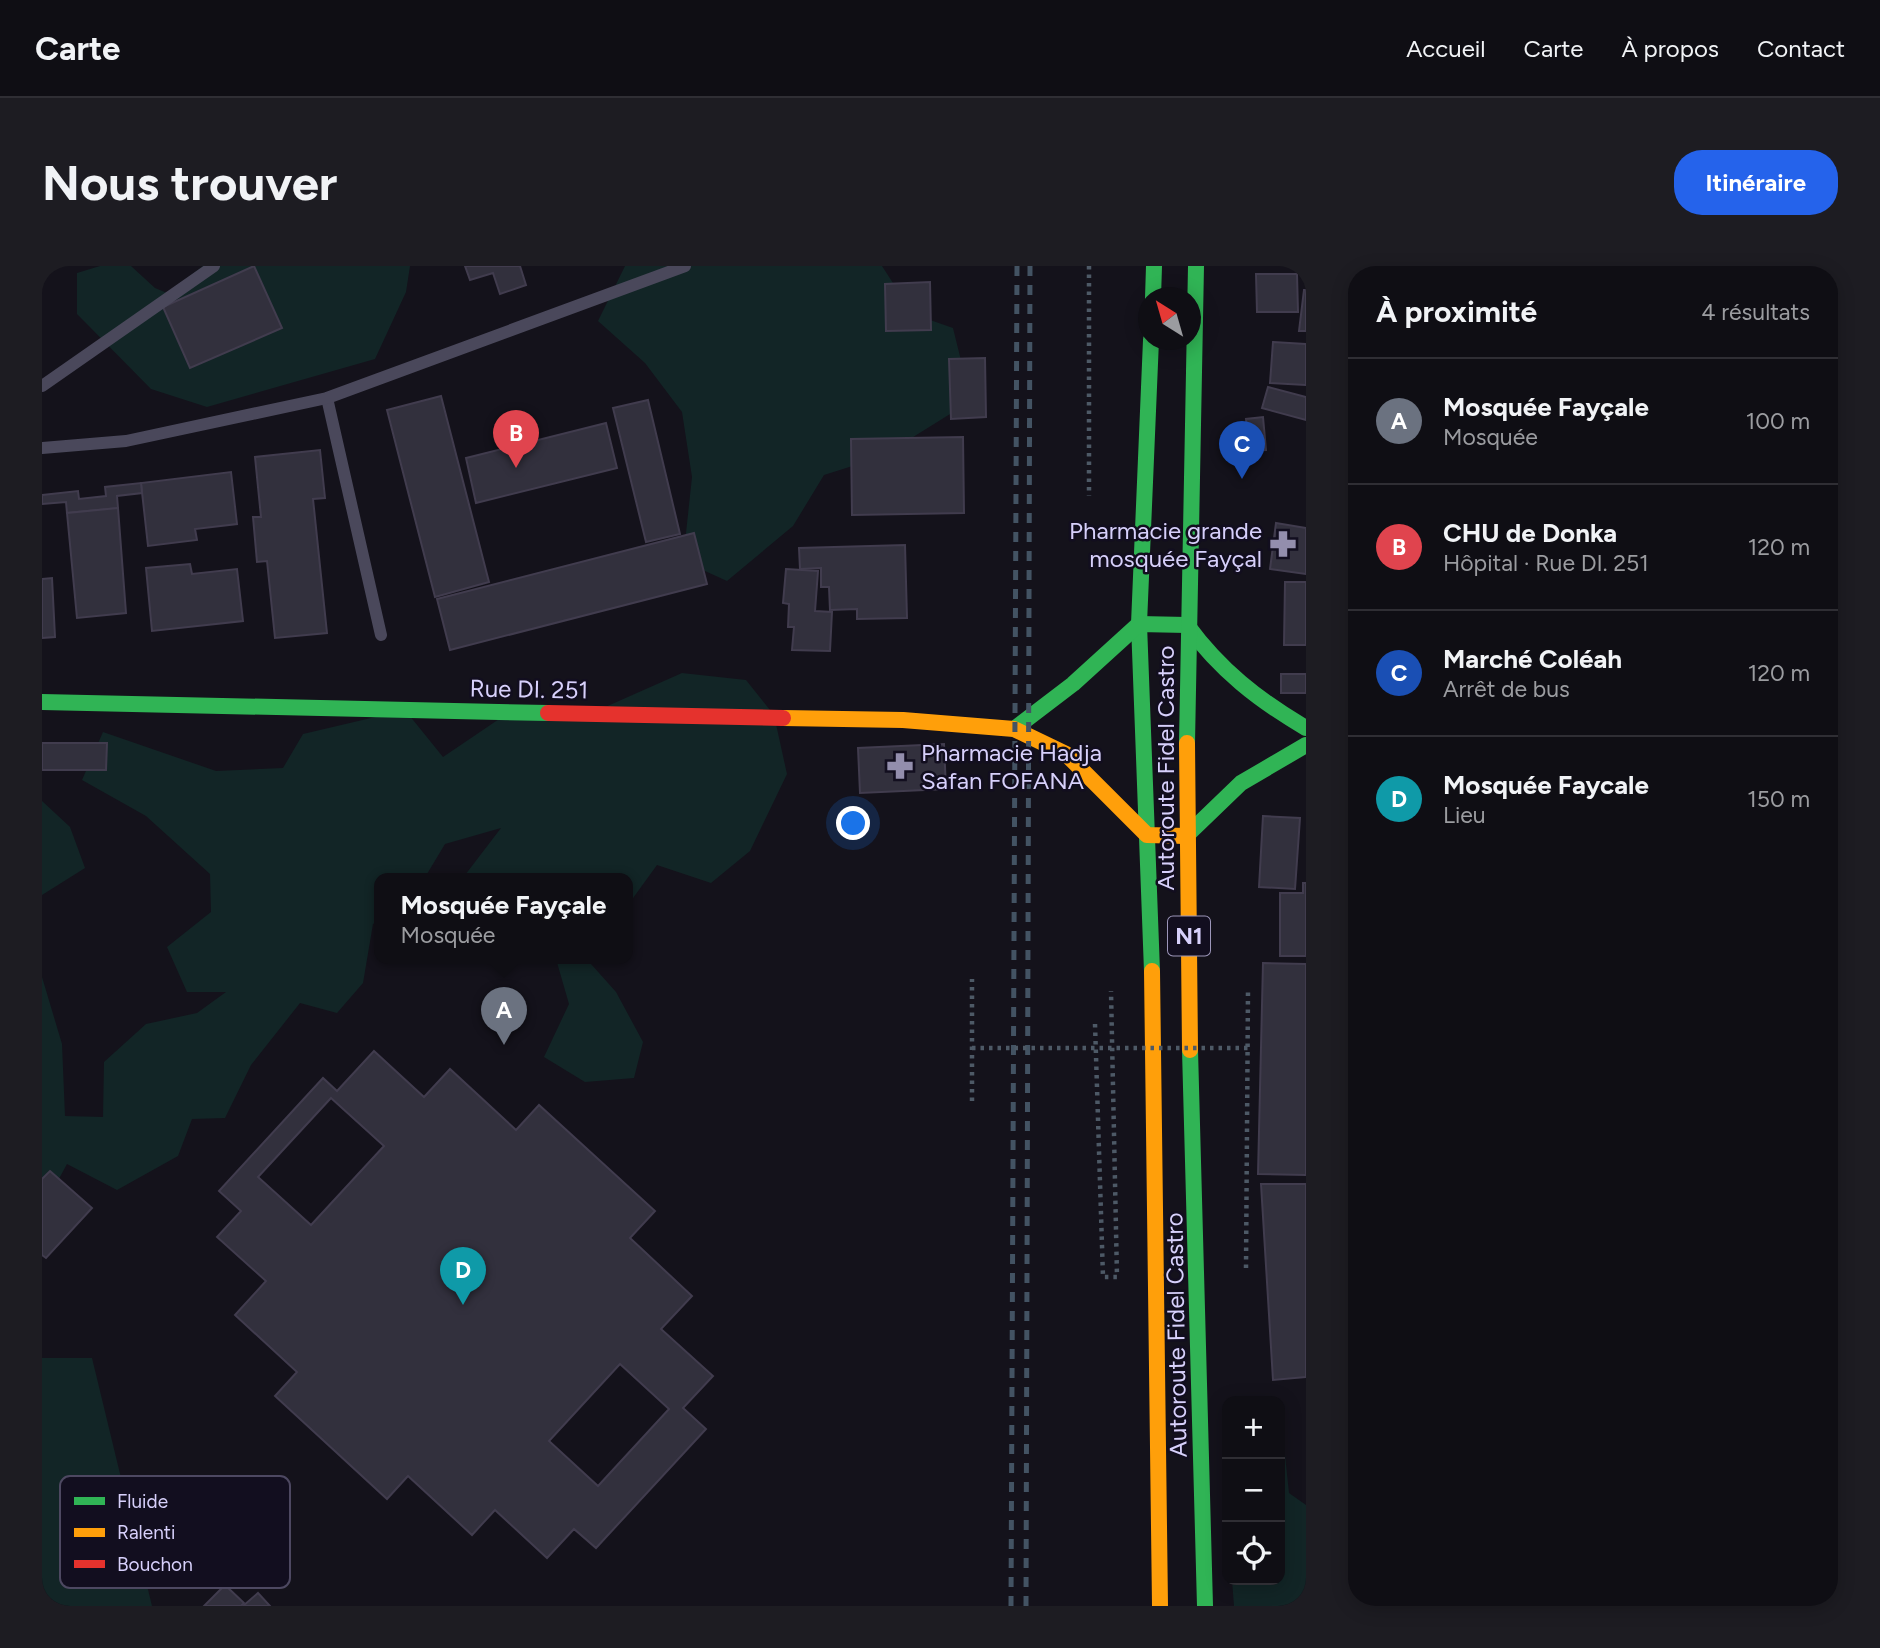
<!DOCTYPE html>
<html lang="fr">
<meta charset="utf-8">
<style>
:root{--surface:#0f0e14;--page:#1d1c22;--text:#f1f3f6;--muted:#9b9ca0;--line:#2f2e34;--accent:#2563eb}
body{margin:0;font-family:Figtree,sans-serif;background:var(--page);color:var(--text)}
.controls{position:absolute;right:21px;bottom:21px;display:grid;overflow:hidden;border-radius:14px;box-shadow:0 4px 18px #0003}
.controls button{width:63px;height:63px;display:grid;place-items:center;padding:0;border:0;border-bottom:2px solid var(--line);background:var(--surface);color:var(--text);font:35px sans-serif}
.compass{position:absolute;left:1096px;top:21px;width:63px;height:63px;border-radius:50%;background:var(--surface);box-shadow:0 4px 18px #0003;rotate:323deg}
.you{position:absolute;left:812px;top:558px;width:24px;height:24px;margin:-18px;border:5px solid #fff;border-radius:50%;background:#1a73e8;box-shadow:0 0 0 10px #1a73e833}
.badge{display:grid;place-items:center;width:46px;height:46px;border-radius:50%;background:var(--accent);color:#fff;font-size:23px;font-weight:700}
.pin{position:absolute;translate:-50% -58px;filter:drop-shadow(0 2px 4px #0008)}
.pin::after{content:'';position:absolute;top:37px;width:24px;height:21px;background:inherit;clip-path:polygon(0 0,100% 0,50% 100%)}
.popup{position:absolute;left:332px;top:607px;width:259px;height:91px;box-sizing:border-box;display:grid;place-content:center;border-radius:14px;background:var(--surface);filter:drop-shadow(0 2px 5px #0005);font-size:23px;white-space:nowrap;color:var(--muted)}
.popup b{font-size:26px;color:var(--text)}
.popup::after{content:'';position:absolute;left:50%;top:100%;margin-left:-14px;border:14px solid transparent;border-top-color:var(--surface)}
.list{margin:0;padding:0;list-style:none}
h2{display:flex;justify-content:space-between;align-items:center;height:91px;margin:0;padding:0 28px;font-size:30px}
h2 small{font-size:23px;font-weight:400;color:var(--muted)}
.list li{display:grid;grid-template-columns:46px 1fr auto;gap:21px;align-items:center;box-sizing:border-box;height:126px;padding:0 28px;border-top:2px solid var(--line)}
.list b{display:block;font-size:26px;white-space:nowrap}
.list p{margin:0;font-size:23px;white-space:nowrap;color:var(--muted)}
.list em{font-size:23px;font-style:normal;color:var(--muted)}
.icon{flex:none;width:38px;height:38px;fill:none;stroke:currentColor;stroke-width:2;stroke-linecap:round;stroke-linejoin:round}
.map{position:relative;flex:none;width:1264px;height:1340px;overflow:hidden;border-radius:28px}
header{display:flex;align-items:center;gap:42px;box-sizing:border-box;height:98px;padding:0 35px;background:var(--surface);border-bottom:2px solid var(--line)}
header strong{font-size:33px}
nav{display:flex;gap:38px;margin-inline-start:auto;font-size:24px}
.intro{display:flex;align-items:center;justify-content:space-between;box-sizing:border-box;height:168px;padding:0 42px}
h1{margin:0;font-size:49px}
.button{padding:18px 32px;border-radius:28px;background:var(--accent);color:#fff;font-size:24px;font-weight:700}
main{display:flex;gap:42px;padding:0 42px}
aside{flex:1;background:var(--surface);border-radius:28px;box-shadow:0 4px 18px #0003}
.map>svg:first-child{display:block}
.green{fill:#122526}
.building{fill:#32303d;stroke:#413c4e;stroke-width:2;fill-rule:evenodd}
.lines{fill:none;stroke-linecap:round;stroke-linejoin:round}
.path{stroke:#4d5966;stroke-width:4.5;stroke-dasharray:3.5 5;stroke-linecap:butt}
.lane{stroke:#4a485b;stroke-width:12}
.fast{stroke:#30b455;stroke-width:16}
.slow{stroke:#ff9f0a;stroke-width:16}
.jam{stroke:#e5322d;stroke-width:16}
.rail{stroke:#435363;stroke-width:5;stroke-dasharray:10 9;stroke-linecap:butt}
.path-bridge{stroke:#4d5966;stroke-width:4.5;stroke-dasharray:3.5 5;stroke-linecap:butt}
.labels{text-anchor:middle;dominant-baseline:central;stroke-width:5;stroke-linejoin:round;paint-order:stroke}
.shield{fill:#120e1f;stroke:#9c96b9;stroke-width:2}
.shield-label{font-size:23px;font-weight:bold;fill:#d7d0fb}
.poi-label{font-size:24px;fill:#d7d0fb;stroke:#120e1f;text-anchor:end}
.street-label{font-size:24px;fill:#d7d0fb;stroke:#120e1f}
.key{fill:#120e1f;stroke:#4d4861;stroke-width:2}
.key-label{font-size:19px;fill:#d7d0fb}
</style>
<header>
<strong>Carte</strong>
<nav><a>Accueil</a><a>Carte</a><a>À propos</a><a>Contact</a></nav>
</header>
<div class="intro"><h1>Nous trouver</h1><a class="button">Itinéraire</a></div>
<main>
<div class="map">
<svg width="1264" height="1340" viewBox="0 0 1264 1340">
<rect width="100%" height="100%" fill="#14121b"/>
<!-- green -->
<g class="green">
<path d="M 58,0 L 89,0 L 113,22 L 125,27 L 161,0 L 368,0 L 364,26 L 333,93 L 165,141 L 109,123 L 35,48 L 35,7 Z"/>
<path d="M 583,0 L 840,0 L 871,48 L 911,62 L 929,135 L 839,191 L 782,209 L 751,260 L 685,315 L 641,295 L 650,211 L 640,146 L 603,97 L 556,55 Z"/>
<path d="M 640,407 L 704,414 L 732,449 L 745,508 L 708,585 L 669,617 L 615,599 L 586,639 L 586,613 L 420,613 L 459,562 L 403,578 L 382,613 L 338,613 L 338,654 L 331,658 L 321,717 L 295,747 L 258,737 L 209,799 L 183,852 L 150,853 L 136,890 L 75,924 L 25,898 L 0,944 L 0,711 L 20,778 L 23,850 L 61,851 L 62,796 L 104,758 L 155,747 L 184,726 L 145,726 L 125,681 L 169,646 L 168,608 L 104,550 L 40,514 L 61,466 L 174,505 L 241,502 L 261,468 L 363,444 L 401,491 L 466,447 L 543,450 Z"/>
<path d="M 0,535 L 28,561 L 43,602 L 0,629 Z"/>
<path d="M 514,693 L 552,693 L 549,698 L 574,726 L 601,776 L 592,812 L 543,816 L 502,791 L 527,738 Z"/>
<path d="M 0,1092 L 50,1092 L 110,1340 L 0,1340 Z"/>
<path d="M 1238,1187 L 1243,1189 L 1247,1227 L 1264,1239 L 1264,1340 L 1192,1340 L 1190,1314 L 1238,1314 Z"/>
</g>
<!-- building -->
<g class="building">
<path d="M 212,0 L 240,62 L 148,102 L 121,41 Z"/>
<path d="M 423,0 L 478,0 L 484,19 L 458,28 L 451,7 L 428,14 Z"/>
<path d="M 1214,8 L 1255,8 L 1256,46 L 1215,46 Z"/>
<path d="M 888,16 L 889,64 L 844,65 L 843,18 Z"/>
<path d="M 1262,24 L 1264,24 L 1264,65 L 1257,65 Z"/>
<path d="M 1231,76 L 1264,78 L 1264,119 L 1228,117 Z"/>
<path d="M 943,92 L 944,151 L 909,153 L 907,93 Z"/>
<path d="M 1226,121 L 1264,131 L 1264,154 L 1220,142 Z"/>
<path d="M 399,130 L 447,316 L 393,331 L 345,144 Z"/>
<path d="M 606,134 L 638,268 L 604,276 L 571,142 Z"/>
<path d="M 1221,151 L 1224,184 L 1207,185 L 1204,153 Z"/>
<path d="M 564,157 L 575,202 L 434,237 L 424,192 Z"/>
<path d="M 921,171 L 922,247 L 810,249 L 809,173 Z"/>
<path d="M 278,184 L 283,232 L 271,233 L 285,367 L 233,372 L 225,295 L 215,296 L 211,251 L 219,251 L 213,191 Z"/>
<path d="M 189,206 L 195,258 L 153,263 L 155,274 L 106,280 L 99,217 Z"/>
<path d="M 99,217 L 100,227 L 75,230 L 76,242 L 25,247 L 24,236 L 0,238 L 0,229 L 36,225 L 37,233 L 64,230 L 63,221 Z"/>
<path d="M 76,242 L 84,347 L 35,352 L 25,247 Z"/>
<path d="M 1234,257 L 1264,262 L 1264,308 L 1228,303 Z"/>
<path d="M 652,267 L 665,318 L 408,384 L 395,333 Z"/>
<path d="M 863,279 L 865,352 L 815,353 L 815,343 L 788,344 L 787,321 L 779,321 L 779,302 L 758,303 L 757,282 Z"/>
<path d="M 148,298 L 150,308 L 195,303 L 201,355 L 110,365 L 104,302 Z"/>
<path d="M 744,303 L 776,305 L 773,345 L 790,346 L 788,385 L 750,384 L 752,361 L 746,361 L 747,338 L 741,337 Z"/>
<path d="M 10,312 L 13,371 L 0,372 L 0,313 Z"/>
<path d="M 1243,316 L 1264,316 L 1264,379 L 1242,379 Z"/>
<rect x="1239" y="408" width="25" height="19"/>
<path d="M 0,477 L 65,477 L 64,504 L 0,504 Z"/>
<path d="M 902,478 L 904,523 L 818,527 L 816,482 Z"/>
<path d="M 1221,550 L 1258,552 L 1253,623 L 1217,621 Z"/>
<path d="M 1261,617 L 1264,617 L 1264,690 L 1238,690 L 1238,627 L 1261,627 Z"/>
<path d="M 1221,697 L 1264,698 L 1264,909 L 1216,908 Z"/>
<path d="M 332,785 L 382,831 L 408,803 L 474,864 L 497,839 L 613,945 L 588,972 L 650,1030 L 619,1063 L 671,1110 L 641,1142 L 664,1163 L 554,1282 L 532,1263 L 505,1292 L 453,1244 L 430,1269 L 366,1210 L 345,1233 L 233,1130 L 255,1106 L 193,1049 L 224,1015 L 175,971 L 199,945 L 177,925 L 281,812 L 295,825 ZM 289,832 L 342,880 L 269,959 L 216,911 ZM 578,1098 L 627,1143 L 556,1220 L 507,1175 Z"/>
<path d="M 8,905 L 50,942 L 4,992 L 0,989 L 0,913 Z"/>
<path d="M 1219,918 L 1264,918 L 1264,1111 L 1231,1114 Z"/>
<path d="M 183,1319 L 202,1337 L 199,1340 L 162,1340 Z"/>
<path d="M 216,1327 L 228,1340 L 201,1340 Z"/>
</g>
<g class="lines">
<!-- path -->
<g class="path">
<path d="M 1047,0 L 1047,230"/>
<path d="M 1053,758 L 1061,1011 L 1075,1011 L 1069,725"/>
<path d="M 930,835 L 930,713"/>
<path d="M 1204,1002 L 1206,724"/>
</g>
<!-- lane -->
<g class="lane">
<path d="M 0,120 L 172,0"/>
<path d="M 285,132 L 339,369"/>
<path d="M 0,182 L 84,175 L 285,132 L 643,0"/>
</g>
<!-- fast -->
<g class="fast">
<path d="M 1111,32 L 1112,0"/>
<path d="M 1109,74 L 1097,358 L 1110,705"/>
<path d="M 0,436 L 506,447"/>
<path d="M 972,463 L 1031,418 L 1097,358 L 1145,359 C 1178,404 1216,434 1264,462"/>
<path d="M 1145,477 L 1154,0"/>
<path d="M 1144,570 L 1199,517 L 1264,479"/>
<path d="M 1148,784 L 1163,1340"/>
</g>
<!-- slow -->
<g class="slow">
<path d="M 741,452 L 861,454 L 972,463 L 1024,488 L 1105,569 L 1144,570"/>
<path d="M 1145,477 L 1148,784"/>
<path d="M 1110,705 L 1118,1340"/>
</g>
<!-- jam -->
<path class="jam" d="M 506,447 L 741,452"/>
<!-- rail -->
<g class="rail">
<path d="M 969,1340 L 975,0"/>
<path d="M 984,1340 L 988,0"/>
</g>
<!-- path-bridge -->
<path class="path-bridge" d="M 930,782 L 1206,782"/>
</g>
<!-- icons -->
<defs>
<symbol id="pharmacy-bare" viewBox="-9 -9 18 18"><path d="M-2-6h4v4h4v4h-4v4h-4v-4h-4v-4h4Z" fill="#938ead" stroke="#120e1f" stroke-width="2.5" paint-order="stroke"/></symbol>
</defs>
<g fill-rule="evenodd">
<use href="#pharmacy-bare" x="1222" y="259" width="38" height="38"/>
<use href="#pharmacy-bare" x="839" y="481" width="38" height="38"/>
</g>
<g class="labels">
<!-- shield labels -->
<rect class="shield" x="1126" y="650.5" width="42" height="39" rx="5"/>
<g class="shield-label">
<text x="1147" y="670">N1</text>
</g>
<!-- poi labels -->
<g class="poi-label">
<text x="1220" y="264">Pharmacie grande<tspan x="1220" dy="28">mosquée Fayçal</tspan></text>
<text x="879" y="486" text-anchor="start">Pharmacie Hadja<tspan x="879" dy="28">Safan FOFANA</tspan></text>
</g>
<!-- street labels -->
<g class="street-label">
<text transform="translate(487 423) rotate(1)">Rue DI. 251</text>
<text transform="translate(1123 502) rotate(-90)">Autoroute Fidel Castro</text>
<text transform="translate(1134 1069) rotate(-91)">Autoroute Fidel Castro</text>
</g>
</g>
<!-- legend -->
<rect x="18" y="1210" width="230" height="112" rx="10" class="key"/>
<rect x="32" y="1231" width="31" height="8" fill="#30b455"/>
<rect x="32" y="1262" width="31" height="9" fill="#ff9f0a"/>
<rect x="32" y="1294" width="31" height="8" fill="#e5322d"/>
<g class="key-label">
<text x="75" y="1242">Fluide</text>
<text x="75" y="1273">Ralenti</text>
<text x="75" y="1305">Bouchon</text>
</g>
</svg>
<div class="controls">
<button>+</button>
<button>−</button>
<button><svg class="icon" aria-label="locate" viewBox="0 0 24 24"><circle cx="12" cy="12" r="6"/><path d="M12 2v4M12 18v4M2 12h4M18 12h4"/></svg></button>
</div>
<svg class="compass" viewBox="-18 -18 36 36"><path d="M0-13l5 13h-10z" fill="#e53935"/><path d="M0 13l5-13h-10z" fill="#9b9ca0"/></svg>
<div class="you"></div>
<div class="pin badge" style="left:462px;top:779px;background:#6b7280">A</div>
<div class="popup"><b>Mosquée Fayçale</b>Mosquée</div>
<div class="pin badge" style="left:474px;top:202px;background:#e0444e">B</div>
<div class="pin badge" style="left:1200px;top:213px;background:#1a4fb4">C</div>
<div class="pin badge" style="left:421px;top:1039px;background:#0f9aa8">D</div>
</div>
<aside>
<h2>À proximité<small>4 résultats</small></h2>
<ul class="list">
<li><span class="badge" style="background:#6b7280">A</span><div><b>Mosquée Fayçale</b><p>Mosquée</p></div><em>100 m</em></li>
<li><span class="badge" style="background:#e0444e">B</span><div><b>CHU de Donka</b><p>Hôpital · Rue DI. 251</p></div><em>120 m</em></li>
<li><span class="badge" style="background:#1a4fb4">C</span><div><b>Marché Coléah</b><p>Arrêt de bus</p></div><em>120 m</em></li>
<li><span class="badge" style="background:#0f9aa8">D</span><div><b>Mosquée Faycale</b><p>Lieu</p></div><em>150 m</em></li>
</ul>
</aside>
</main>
